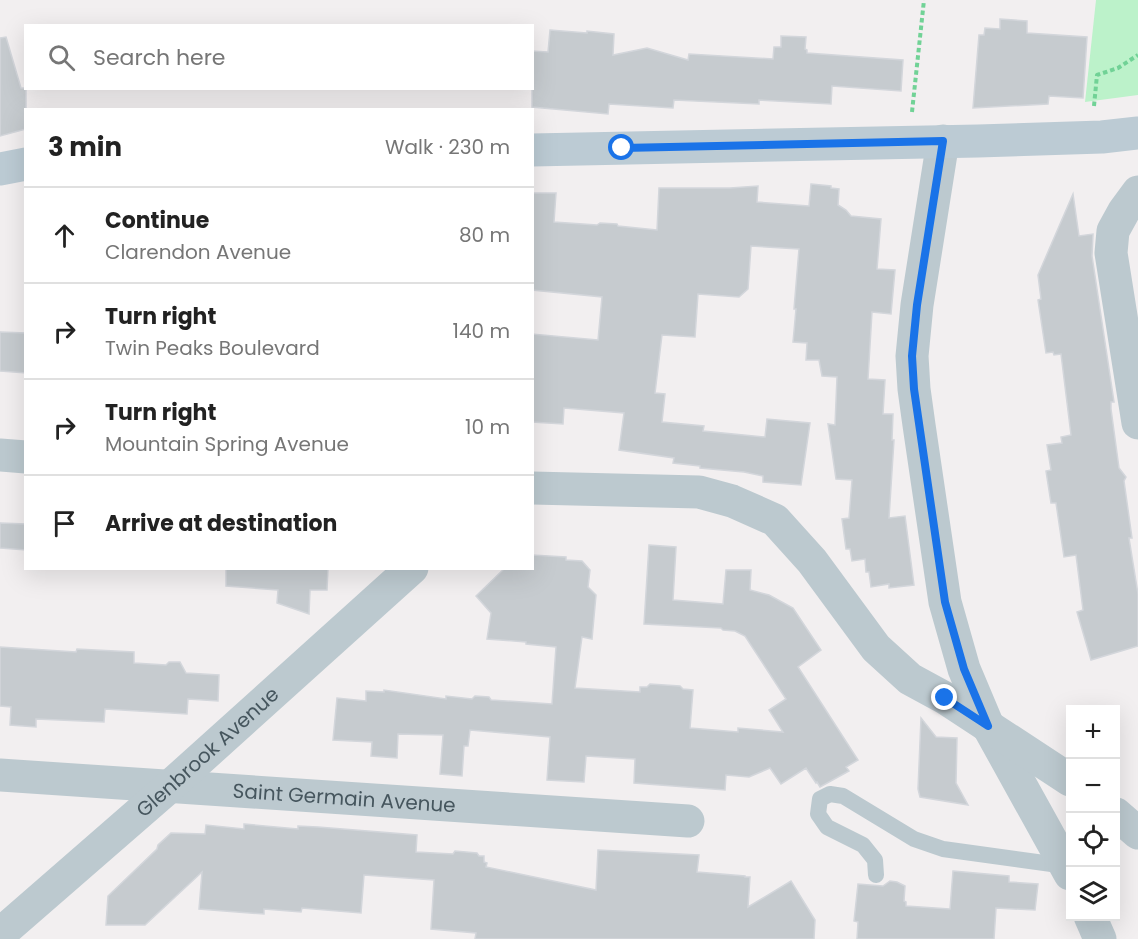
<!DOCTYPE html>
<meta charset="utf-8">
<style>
:root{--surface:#fff;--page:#f6f6f6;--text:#222;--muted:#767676;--line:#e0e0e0}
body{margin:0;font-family:Poppins,sans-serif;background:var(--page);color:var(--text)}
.controls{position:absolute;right:18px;bottom:18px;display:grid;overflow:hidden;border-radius:0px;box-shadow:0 6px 24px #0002}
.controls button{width:54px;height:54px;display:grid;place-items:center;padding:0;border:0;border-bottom:2px solid var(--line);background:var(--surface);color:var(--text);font:30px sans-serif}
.stop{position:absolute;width:18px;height:18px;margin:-14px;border:4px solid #1a73e8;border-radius:50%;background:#fff}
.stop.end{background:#1a73e8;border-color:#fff;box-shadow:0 2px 6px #0008}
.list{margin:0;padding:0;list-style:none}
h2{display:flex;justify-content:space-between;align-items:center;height:78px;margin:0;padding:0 24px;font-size:26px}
h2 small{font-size:20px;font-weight:400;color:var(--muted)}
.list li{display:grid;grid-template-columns:39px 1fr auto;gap:18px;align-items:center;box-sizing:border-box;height:96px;padding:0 24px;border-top:2px solid var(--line)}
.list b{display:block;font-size:22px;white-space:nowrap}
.list p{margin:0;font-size:20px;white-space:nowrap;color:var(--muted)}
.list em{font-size:20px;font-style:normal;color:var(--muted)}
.icon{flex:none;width:33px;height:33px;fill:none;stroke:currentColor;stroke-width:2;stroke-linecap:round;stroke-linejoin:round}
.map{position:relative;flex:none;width:1138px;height:939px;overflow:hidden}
.search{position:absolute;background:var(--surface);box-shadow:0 6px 24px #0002;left:24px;top:24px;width:510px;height:66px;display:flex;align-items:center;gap:15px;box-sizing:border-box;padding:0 21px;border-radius:0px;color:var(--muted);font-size:22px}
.panel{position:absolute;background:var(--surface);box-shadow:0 6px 24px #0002;left:24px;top:108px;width:510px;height:462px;border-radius:0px}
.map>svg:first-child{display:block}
.green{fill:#bcf2ca}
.building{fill:#c6cbcf;stroke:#d3d6db;stroke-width:1.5}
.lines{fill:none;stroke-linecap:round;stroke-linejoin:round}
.path{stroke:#71d296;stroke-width:4;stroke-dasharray:4.5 3;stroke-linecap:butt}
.service{stroke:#bcc9cf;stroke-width:16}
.minor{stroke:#bcc9cf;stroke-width:33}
.secondary{stroke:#bccbd4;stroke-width:33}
.route{stroke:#1a73e8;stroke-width:8}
.labels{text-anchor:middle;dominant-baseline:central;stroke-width:4.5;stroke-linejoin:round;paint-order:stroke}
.street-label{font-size:20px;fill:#46565e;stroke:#fff}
</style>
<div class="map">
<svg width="1138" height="939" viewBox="0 0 1138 939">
<rect width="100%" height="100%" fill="#f2eff0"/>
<!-- green -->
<path class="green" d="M 1096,0 L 1138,0 L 1138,95 L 1085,102 Z"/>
<!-- building -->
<g class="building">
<path d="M 1000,19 L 1027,21 L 1027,33 L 1087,37 L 1083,98 L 1049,96 L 1048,104 L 973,108 L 979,35 L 984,35 L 985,28 L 1000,29 Z"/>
<path d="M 550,30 L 587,33 L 587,31 L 614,34 L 613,55 L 647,48 L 688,60 L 689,54 L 773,59 L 774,47 L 781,47 L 781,36 L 806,37 L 805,49 L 807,50 L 807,53 L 903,60 L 901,91 L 832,86 L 831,104 L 759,100 L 759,104 L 674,100 L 673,108 L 609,104 L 608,114 L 532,107 L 532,51 L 548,52 Z"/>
<path d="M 6,37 L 21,88 L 26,88 L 26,129 L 0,136 L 0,38 Z"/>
<path d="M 811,184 L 831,186 L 831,188 L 839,189 L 838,205 L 846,210 L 851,216 L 881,219 L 877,269 L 895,270 L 891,314 L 872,312 L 868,379 L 885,380 L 883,414 L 893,414 L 892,440 L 894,440 L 889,518 L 905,516 L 914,585 L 889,588 L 889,584 L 871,587 L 869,572 L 866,572 L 865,559 L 852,561 L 850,549 L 846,549 L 842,519 L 849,518 L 852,480 L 836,479 L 828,424 L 835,425 L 837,377 L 822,376 L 819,360 L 806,360 L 807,343 L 793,342 L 796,309 L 794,309 L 799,249 L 751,246 L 748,289 L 739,297 L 698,294 L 695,337 L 662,335 L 655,393 L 665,394 L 662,422 L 704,426 L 703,431 L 765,437 L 767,419 L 810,423 L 801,485 L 763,482 L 763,476 L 744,472 L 700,468 L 700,466 L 673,463 L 674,458 L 619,450 L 624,413 L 564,408 L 563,424 L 532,422 L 532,334 L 598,340 L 602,297 L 532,290 L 532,193 L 556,193 L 554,222 L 597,225 L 600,223 L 617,224 L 618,226 L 657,230 L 659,188 L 730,188 L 758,186 L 757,202 L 809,206 Z"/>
<path d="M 1073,194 L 1079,236 L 1093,234 L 1092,256 L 1114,402 L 1111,402 L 1111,409 L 1119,468 L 1126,477 L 1124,481 L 1132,538 L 1129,538 L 1138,594 L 1138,646 L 1091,660 L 1077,612 L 1083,610 L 1076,555 L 1064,557 L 1056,503 L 1051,503 L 1046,471 L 1051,470 L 1047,445 L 1062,443 L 1061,437 L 1071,435 L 1061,354 L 1054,355 L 1053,352 L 1046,353 L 1038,300 L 1041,299 L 1038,275 Z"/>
<path d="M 0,332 L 26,333 L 26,373 L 0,371 Z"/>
<path d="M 0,523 L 26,524 L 26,550 L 0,548 Z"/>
<path d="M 649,545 L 676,547 L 673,600 L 723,604 L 726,570 L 751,570 L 750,590 L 769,595 L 793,608 L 821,650 L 798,667 L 858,760 L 846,767 L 849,771 L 820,787 L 817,782 L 816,783 L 806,768 L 781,784 L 770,768 L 749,777 L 726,775 L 725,790 L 634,783 L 635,759 L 586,756 L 584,782 L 547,780 L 550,737 L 470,730 L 468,746 L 464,746 L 462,776 L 440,774 L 443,735 L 398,734 L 397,758 L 371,756 L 372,742 L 333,740 L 337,698 L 366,701 L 366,691 L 384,692 L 384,690 L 446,699 L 446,696 L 472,699 L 475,696 L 489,697 L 491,700 L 552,704 L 556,647 L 526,644 L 526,642 L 487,639 L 491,613 L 476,596 L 505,568 L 532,568 L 532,555 L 566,557 L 566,560 L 582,561 L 590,570 L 588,587 L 596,595 L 592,639 L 582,637 L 575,688 L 640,692 L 640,687 L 647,687 L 650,684 L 680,686 L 683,689 L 693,690 L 690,728 L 738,732 L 738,728 L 783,732 L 769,710 L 786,699 L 745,636 L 735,631 L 723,630 L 721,628 L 644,624 Z"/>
<path d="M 226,568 L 328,568 L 327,590 L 310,590 L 309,614 L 277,603 L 278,590 L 226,586 Z"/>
<path d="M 0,647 L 76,652 L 77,649 L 134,652 L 134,663 L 166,665 L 169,662 L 180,662 L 186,673 L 219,675 L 218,701 L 188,699 L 187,714 L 105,709 L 104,722 L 36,719 L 36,727 L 10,725 L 11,707 L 0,706 Z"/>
<path d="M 921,718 L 936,737 L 957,738 L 956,783 L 968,805 L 920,797 L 918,789 Z"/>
<path d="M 244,824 L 298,829 L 298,826 L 318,827 L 417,835 L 416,852 L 453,854 L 455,851 L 477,853 L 479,856 L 484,856 L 484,862 L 487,863 L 486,867 L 596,890 L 598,850 L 699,855 L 697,872 L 745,876 L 745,877 L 750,877 L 748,907 L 791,881 L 815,920 L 814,939 L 475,939 L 476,933 L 431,929 L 434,880 L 364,875 L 361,913 L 302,908 L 301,912 L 264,909 L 264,914 L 199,909 L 202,872 L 145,925 L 106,925 L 108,896 L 157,849 L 158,845 L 171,833 L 205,834 L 206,825 L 244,829 Z"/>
<path d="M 953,871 L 1009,876 L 1009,882 L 1038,884 L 1035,910 L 996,908 L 994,939 L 857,939 L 858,922 L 854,921 L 858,884 L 883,886 L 890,881 L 897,882 L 905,886 L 904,901 L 906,902 L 906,906 L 950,909 Z"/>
</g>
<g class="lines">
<!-- path -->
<g class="path">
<path d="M 1094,106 L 1097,75 L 1118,68 L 1138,55"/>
<path d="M 912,112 L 924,0"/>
</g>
<!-- service -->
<path class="service" d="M 876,875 L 875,860 L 863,845 L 827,827 L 818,814 L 820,799 L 830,794 L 843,796 L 914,839 L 943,849 L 1066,866"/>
<!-- minor -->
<g class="minor">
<path d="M 943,141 L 917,305 L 912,356 L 914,389 L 919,425 L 945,602 L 964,669 L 988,726 L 1070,874"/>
<path d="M 1138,192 L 1124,211 L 1113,231 L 1111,253 L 1138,423"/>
<path d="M 0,455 L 26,457"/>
<path d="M 532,488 L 699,492 L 732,501 L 775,520 L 812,561 L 876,648 L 910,679 L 945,698 L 1070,780"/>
<path id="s1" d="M 0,775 L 688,821"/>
<path d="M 1116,814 L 1138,833"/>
<path d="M 1090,916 L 1100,939"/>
<path id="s2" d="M 0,934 L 169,787 L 412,568"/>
</g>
<!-- secondary -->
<g class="secondary">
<path d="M 532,150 L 978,141 L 1102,137 L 1138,133"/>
<path d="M 0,169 L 26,164"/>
</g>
</g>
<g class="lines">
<!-- route -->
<path class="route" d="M 622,148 L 943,141 L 917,305 L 912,356 L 914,389 L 945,602 L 964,669 L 988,726 L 945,698"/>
</g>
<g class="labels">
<!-- street labels -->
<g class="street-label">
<text stroke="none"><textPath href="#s2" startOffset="276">Glenbrook Avenue</textPath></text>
<text stroke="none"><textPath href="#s1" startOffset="345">Saint Germain Avenue</textPath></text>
</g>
</g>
</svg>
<div class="controls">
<button>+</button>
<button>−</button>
<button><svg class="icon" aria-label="locate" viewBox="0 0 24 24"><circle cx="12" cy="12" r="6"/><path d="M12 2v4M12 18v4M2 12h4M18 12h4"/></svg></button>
<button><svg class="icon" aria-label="layers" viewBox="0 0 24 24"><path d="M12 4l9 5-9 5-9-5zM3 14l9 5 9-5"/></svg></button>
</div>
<div class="stop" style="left:622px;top:148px"></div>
<div class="stop end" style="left:945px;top:698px"></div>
<div class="search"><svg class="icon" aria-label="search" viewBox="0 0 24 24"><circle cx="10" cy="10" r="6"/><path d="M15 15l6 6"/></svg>Search here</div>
<section class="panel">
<h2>3 min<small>Walk · 230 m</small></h2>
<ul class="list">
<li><svg class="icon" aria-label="ahead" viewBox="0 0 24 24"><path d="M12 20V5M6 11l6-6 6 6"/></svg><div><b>Continue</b><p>Clarendon Avenue</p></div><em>80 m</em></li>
<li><svg class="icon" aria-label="right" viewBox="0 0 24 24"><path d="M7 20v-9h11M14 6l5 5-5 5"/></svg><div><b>Turn right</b><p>Twin Peaks Boulevard</p></div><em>140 m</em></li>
<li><svg class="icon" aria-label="right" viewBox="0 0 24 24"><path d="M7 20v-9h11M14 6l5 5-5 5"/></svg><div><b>Turn right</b><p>Mountain Spring Avenue</p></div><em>10 m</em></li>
<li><svg class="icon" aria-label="arrive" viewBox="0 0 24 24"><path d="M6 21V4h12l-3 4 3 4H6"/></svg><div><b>Arrive at destination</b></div></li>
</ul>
</section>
</div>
